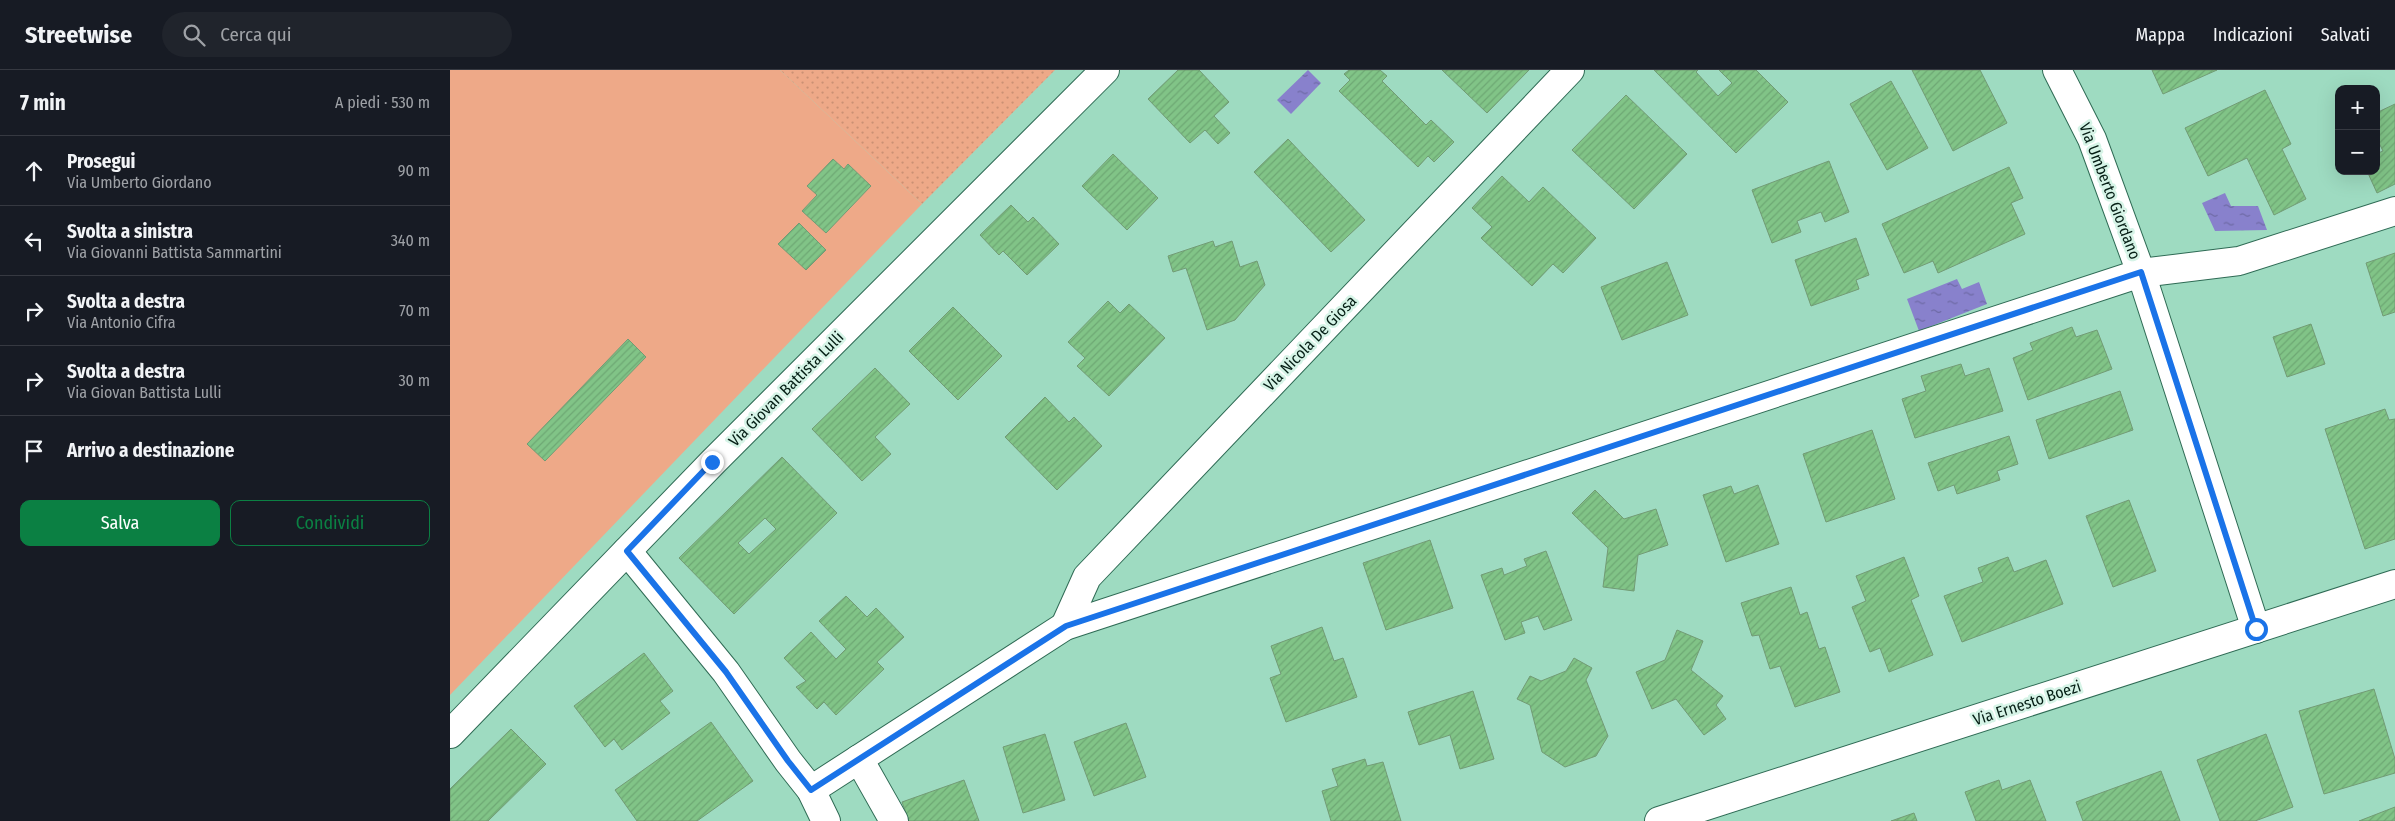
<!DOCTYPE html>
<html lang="it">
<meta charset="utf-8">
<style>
:root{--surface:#171b24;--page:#20242c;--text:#f1f3f6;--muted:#9ea1a6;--line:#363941;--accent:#0b8043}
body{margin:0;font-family:"Fira Sans Condensed",sans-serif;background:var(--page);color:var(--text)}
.controls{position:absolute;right:15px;top:15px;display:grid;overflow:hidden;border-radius:10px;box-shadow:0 5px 20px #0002}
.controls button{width:45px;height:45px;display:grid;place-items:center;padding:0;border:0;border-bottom:1px solid var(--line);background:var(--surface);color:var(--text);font:25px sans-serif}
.stop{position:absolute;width:15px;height:15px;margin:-11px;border:4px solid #1a73e8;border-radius:50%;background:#fff}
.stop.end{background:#1a73e8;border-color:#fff;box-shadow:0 1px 5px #0008}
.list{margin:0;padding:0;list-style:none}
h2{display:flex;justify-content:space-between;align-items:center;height:65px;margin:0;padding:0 20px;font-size:21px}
h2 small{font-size:16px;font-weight:400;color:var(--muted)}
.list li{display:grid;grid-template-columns:32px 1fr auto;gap:15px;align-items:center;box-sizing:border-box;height:70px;padding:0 20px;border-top:1px solid var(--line)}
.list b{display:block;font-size:19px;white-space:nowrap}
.list p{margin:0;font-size:16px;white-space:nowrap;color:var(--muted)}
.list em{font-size:16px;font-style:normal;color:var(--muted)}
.actions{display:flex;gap:10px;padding:15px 20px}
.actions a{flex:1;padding:11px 0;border:1px solid var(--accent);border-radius:10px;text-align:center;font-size:18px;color:var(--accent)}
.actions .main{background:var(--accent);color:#fff}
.icon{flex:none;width:28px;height:28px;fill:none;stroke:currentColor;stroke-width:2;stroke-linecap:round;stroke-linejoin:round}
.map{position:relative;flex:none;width:1945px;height:751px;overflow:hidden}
header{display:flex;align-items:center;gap:30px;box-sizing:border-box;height:70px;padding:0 25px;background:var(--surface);border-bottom:1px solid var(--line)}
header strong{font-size:24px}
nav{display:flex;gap:28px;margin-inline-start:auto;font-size:18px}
.search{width:350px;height:45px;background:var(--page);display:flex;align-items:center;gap:12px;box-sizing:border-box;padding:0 18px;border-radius:28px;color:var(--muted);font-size:19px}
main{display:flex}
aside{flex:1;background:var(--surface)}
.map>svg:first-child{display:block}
.grass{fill:url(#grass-dots)}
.pitch{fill:#eea988}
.water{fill:url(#water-ripples)}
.building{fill:url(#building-hatch);stroke:#729b75;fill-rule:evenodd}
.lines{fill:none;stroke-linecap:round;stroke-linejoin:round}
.minor-casing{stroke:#2f6b55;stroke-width:30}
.minor{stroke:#fff;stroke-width:28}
.route{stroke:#1a73e8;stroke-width:6}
.labels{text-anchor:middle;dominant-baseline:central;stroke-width:5;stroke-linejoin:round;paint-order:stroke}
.street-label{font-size:16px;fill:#051e15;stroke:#d6f4e7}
</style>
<header>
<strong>Streetwise</strong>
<div class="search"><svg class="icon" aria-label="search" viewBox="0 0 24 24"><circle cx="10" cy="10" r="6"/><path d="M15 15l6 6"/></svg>Cerca qui</div>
<nav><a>Mappa</a><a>Indicazioni</a><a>Salvati</a></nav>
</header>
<main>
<aside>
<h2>7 min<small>A piedi · 530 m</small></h2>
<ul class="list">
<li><svg class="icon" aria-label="ahead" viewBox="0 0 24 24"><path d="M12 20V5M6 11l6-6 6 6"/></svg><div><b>Prosegui</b><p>Via Umberto Giordano</p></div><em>90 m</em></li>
<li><svg class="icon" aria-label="left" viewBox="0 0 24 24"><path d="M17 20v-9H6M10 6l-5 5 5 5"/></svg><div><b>Svolta a sinistra</b><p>Via Giovanni Battista Sammartini</p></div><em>340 m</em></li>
<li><svg class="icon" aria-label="right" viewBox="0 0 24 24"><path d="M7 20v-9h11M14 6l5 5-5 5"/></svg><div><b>Svolta a destra</b><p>Via Antonio Cifra</p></div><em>70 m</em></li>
<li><svg class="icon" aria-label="right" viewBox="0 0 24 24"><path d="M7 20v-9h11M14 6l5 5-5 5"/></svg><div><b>Svolta a destra</b><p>Via Giovan Battista Lulli</p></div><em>30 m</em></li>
<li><svg class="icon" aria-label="arrive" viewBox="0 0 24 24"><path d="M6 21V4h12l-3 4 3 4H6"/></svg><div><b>Arrivo a destinazione</b></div></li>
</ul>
<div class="actions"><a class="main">Salva</a><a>Condividi</a></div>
</aside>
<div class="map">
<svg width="1945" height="751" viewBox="0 0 1945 751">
<defs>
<pattern id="grass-dots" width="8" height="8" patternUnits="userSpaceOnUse" patternTransform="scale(1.25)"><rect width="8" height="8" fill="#eea988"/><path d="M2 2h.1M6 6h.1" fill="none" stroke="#cb9174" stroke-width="1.8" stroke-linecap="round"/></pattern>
<pattern id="water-ripples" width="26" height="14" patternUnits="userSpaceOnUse" patternTransform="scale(1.25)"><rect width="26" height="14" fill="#8881cc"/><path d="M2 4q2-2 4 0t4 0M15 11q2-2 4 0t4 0" fill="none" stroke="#6d69a4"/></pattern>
<pattern id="building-hatch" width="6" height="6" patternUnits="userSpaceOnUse" patternTransform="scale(1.25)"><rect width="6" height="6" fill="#81c487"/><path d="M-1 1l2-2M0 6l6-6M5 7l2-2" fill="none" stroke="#6ea874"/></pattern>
</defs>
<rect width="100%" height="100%" fill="#9edbc1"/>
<!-- grass -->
<path class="grass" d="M 330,0 L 605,0 L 472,134 Z"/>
<!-- pitch -->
<path class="pitch" d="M 0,0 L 330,0 L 472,134 L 0,625 Z"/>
<!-- water -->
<g class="water">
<path d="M 858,0 L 871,13 L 841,44 L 827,30 Z"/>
<path d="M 1775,123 L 1781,136 L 1808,136 L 1817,160 L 1765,161 L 1752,133 Z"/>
<path d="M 1507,209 L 1512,219 L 1529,212 L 1537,234 L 1469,261 L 1457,229 Z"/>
</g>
<!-- building -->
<g class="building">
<path d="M 728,0 L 749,0 L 779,32 L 764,46 L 780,63 L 768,74 L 755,60 L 740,73 L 698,29 Z"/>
<path d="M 899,0 L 930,0 L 937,6 L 932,11 L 976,55 L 981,50 L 1004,72 L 984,92 L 978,86 L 968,97 L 889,21 L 900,10 L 894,4 Z"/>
<path d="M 992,0 L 1079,0 L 1037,43 Z"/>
<path d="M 1204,0 L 1248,0 L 1246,2 L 1268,26 L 1282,13 L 1269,0 L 1306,0 L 1338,32 L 1286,83 Z"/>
<path d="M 1462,0 L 1530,0 L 1557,53 L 1503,81 Z"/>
<path d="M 1702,0 L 1767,0 L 1713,24 Z"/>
<path d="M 1441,11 L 1478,78 L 1437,100 L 1400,34 Z"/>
<path d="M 1815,20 L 1841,74 L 1832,79 L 1856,129 L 1824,145 L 1797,88 L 1758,106 L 1735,58 Z"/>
<path d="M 1176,25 L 1237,84 L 1184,139 L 1122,80 Z"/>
<path d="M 1945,34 L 1945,114 L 1927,123 L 1917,101 L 1926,101 L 1926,84 L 1933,81 L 1926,67 L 1926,43 Z"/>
<path d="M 838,69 L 915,150 L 881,182 L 804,102 Z"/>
<path d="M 663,84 L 708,128 L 677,160 L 632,116 Z"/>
<path d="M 383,89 L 394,99 L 398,94 L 421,116 L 376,163 L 352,141 L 367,125 L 357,116 Z"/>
<path d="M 1379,91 L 1399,142 L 1375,152 L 1371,142 L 1347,151 L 1351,162 L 1322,173 L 1302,120 Z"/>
<path d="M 1559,97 L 1573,128 L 1561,133 L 1575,164 L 1488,203 L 1483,191 L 1454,203 L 1432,154 Z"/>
<path d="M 1052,106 L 1079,132 L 1093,117 L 1146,168 L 1113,203 L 1103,194 L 1082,216 L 1031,168 L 1042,157 L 1022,138 Z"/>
<path d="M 561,135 L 578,152 L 583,147 L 609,174 L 577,205 L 553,181 L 549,185 L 530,165 Z"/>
<path d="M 349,153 L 376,180 L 356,200 L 328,174 Z"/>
<path d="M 1406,168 L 1419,205 L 1406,210 L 1409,219 L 1361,236 L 1345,190 Z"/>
<path d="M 763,171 L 765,177 L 782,171 L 790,197 L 807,191 L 815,215 L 785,250 L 757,260 L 736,198 L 723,202 L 718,186 Z"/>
<path d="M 1945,183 L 1945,242 L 1933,246 L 1916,193 Z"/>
<path d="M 1217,192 L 1238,245 L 1172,270 L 1151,217 Z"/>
<path d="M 658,231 L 670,243 L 679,234 L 715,268 L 659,326 L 627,296 L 635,288 L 618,272 Z"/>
<path d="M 503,237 L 552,286 L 508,330 L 459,281 Z"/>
<path d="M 1861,254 L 1875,294 L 1837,307 L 1823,267 Z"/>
<path d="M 1622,257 L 1626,267 L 1647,260 L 1662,299 L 1578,330 L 1563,288 L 1583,280 L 1580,273 Z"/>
<path d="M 178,269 L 196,287 L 95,391 L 77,374 Z"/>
<path d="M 1511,294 L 1515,306 L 1539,298 L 1553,341 L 1465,368 L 1452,329 L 1476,321 L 1471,306 Z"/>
<path d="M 425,298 L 460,334 L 425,367 L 441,384 L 412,411 L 362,359 Z"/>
<path d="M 1670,321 L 1683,360 L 1599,389 L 1586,350 Z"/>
<path d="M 595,327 L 619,352 L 624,347 L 652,376 L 607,420 L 555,367 Z"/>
<path d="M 1935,339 L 1939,350 L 1945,349 L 1945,469 L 1915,479 L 1875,359 Z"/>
<path d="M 1422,360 L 1445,429 L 1376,452 L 1353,384 Z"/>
<path d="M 1559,366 L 1568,394 L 1547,401 L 1550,410 L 1507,424 L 1504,415 L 1488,421 L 1478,393 Z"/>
<path d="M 332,387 L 387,443 L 284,544 L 229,488 ZM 315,448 L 326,459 L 299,484 L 288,473 Z"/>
<path d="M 1308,415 L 1329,474 L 1276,492 L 1253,425 L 1281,416 L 1284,424 Z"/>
<path d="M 1145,420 L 1174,449 L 1206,439 L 1218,475 L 1188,485 L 1184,521 L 1153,517 L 1158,478 L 1122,443 Z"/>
<path d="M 1679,430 L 1706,501 L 1663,517 L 1636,446 Z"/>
<path d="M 980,470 L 1003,538 L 936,560 L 913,493 Z"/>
<path d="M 1096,481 L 1122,550 L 1094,560 L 1088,546 L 1071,552 L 1075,563 L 1055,570 L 1031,505 L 1052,498 L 1054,505 L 1077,496 L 1074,489 Z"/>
<path d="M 1454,487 L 1469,526 L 1461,530 L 1483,585 L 1439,602 L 1430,578 L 1420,582 L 1402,537 L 1416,531 L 1406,506 Z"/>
<path d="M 1558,487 L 1564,502 L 1596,490 L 1613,534 L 1512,572 L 1494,526 L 1533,512 L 1528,498 Z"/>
<path d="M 1341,517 L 1350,545 L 1357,542 L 1369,579 L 1375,577 L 1390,622 L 1345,637 L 1330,596 L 1320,599 L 1309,565 L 1302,566 L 1291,533 Z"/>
<path d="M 396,526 L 417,547 L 426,538 L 454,567 L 427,592 L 434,599 L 386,645 L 374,632 L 367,639 L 346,617 L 356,611 L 334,588 L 361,562 L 386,589 L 396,579 L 369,551 Z"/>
<path d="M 872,557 L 884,591 L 893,588 L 907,627 L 836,652 L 820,608 L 831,604 L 821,576 Z"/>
<path d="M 1227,560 L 1253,571 L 1241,600 L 1273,626 L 1266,635 L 1276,649 L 1254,665 L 1226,629 L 1202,639 L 1186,602 L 1215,590 Z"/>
<path d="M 194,583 L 223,621 L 210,631 L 220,643 L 172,680 L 164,669 L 155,677 L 124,636 Z"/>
<path d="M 1124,588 L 1142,598 L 1136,610 L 1158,666 L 1146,686 L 1115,697 L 1092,682 L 1080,635 L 1067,629 L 1080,606 L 1091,611 L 1116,601 Z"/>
<path d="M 1924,619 L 1945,689 L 1945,703 L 1874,724 L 1849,641 Z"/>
<path d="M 1023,621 L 1044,689 L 1010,699 L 1000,665 L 969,675 L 958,642 Z"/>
<path d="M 261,652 L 303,711 L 247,751 L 187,751 L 165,720 Z"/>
<path d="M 676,653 L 696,707 L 644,726 L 624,672 Z"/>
<path d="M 61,659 L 96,694 L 38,751 L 0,751 L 0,719 Z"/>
<path d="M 595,664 L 615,730 L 573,743 L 553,677 Z"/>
<path d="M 1816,664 L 1843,737 L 1805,751 L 1770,751 L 1747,690 Z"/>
<path d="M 915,689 L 917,696 L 933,692 L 951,751 L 881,751 L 872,721 L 888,716 L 882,699 Z"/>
<path d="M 1711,701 L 1730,751 L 1633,751 L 1626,732 Z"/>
<path d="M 514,710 L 529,751 L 459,751 L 452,732 Z"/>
<path d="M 1549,710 L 1552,720 L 1580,710 L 1596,751 L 1526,751 L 1515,722 Z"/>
<path d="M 1945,737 L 1945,751 L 1909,751 Z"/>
<path d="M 1464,743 L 1467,751 L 1441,751 Z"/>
</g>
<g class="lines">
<defs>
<g id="minor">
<path d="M 1607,0 L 1642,69 L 1691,203 L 1806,559"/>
<path d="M 177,481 L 276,602 L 338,691 L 361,720 L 376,751"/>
<path d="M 615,556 L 637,507 L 1120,0"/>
<path d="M 0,664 L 263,392 L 655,0"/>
<path d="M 409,689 L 444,751"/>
<path d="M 361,720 L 615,556 L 1691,203 L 1789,191 L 1945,141"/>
<path d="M 1209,751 L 1945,514"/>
</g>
</defs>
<!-- minor casing -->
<use href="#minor" class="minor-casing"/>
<!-- minor -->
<use href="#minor" class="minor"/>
</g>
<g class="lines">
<!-- route -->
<path class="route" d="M 262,392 L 177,481 L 276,602 L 338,691 L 361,720 L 616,556 L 1691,202 L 1806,559"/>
</g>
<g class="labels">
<!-- street labels -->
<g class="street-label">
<text transform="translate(1660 121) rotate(69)">Via Umberto Giordano</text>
<text transform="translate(860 273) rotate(-46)">Via Nicola De Giosa</text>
<text transform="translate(336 319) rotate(-45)">Via Giovan Battista Lulli</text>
<text transform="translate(1577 633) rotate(-18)">Via Ernesto Boezi</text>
</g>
</g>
</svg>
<div class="controls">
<button>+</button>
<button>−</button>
</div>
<div class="stop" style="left:1806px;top:559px"></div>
<div class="stop end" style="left:262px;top:392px"></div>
</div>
</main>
